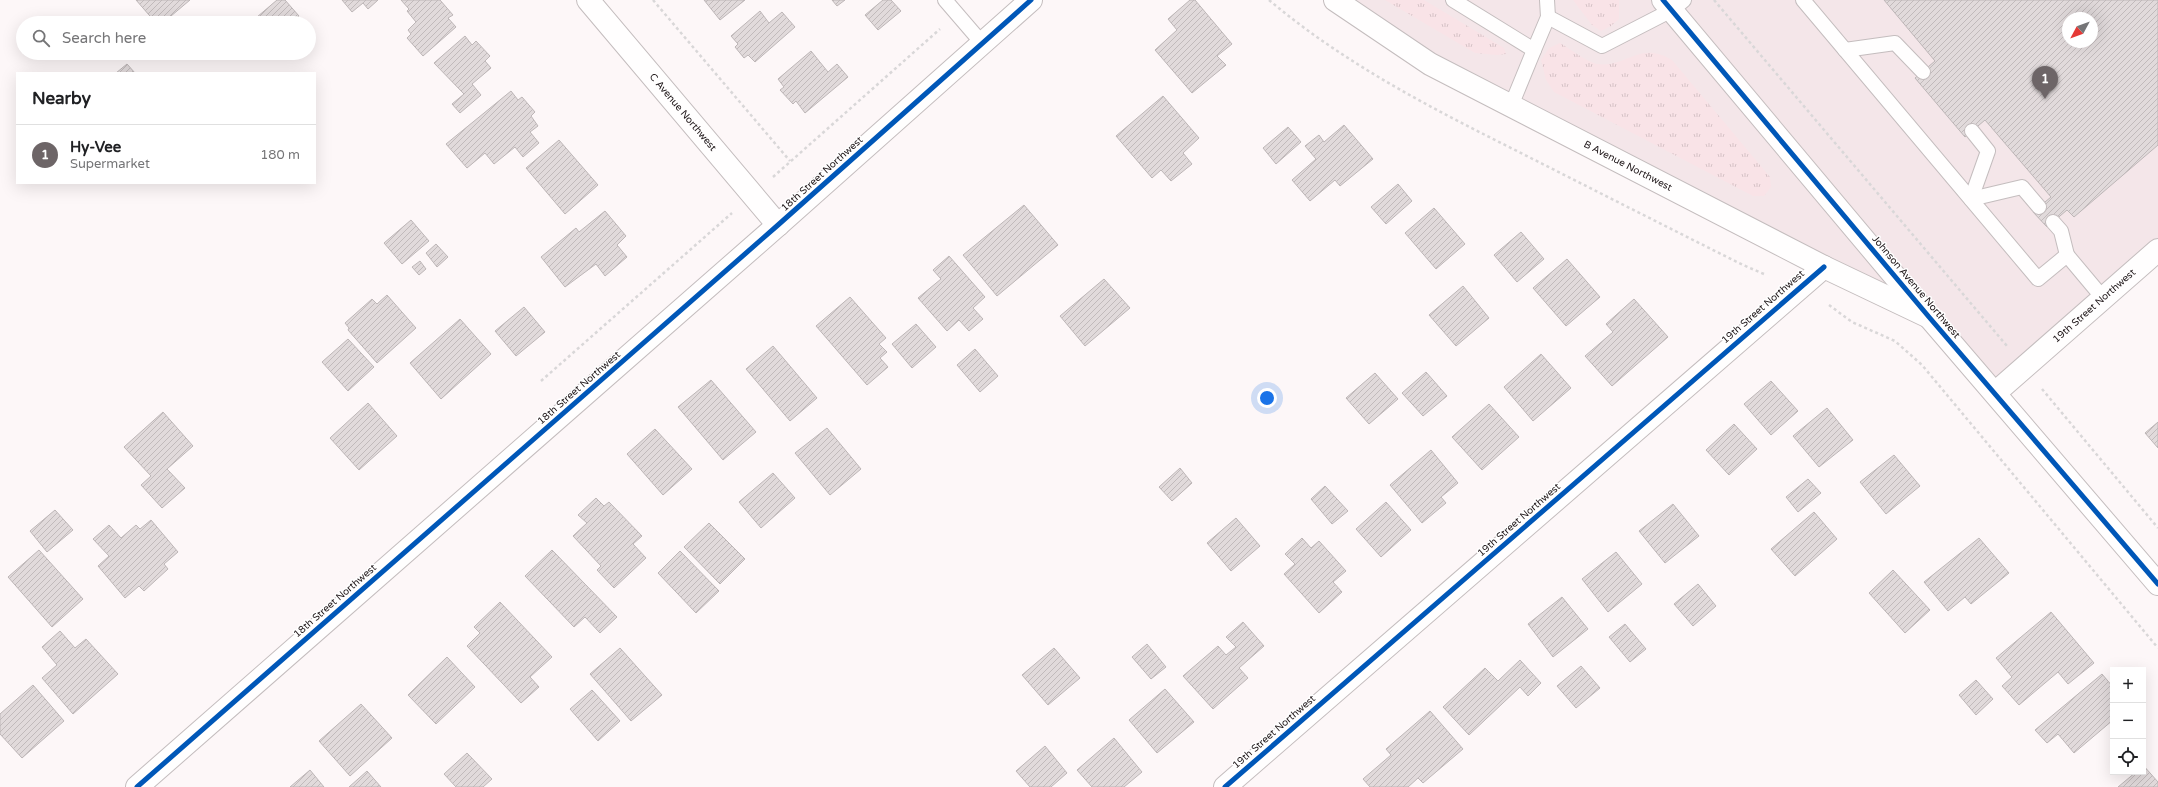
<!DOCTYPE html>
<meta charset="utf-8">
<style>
:root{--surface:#fff;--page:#f2f2f2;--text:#202124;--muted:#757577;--line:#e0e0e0;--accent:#6d6567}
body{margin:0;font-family:"Varela Round",sans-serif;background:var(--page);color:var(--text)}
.controls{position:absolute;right:12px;bottom:12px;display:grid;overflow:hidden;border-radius:0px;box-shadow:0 4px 16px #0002}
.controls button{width:36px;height:36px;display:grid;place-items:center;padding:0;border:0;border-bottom:1px solid var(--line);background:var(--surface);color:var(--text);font:20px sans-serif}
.compass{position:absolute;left:2062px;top:12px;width:36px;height:36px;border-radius:50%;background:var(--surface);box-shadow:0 4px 16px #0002;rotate:229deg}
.you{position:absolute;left:1267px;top:398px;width:14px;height:14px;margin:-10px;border:3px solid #fff;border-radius:50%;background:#1a73e8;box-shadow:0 0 0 6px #1a73e833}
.badge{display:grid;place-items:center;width:26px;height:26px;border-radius:50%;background:var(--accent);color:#fff;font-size:13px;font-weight:700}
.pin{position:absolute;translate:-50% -33px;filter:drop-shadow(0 1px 2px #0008)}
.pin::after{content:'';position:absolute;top:21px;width:14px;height:12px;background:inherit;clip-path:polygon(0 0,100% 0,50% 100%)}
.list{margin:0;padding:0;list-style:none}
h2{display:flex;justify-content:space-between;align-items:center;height:52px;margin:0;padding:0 16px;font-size:17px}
h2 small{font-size:13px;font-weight:400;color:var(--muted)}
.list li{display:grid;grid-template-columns:26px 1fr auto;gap:12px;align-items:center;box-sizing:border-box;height:60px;padding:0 16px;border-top:1px solid var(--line)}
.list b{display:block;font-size:15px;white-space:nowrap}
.list p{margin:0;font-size:13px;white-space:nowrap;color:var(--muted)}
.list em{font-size:13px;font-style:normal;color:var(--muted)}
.icon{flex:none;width:22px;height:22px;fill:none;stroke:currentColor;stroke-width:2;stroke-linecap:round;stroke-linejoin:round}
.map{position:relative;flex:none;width:2158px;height:787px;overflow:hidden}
.search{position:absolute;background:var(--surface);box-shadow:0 4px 16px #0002;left:16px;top:16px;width:300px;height:44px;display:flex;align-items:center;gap:10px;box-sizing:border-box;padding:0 14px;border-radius:22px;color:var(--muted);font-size:15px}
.panel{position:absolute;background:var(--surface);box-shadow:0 4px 16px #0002;left:16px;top:72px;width:300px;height:112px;border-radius:0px}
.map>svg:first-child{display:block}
.built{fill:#f4e6e9;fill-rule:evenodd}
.grass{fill:url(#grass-tufts)}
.building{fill:url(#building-hatch);stroke:#bdb6b7;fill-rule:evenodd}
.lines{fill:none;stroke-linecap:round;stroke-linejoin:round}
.service-casing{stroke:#c4bdbe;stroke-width:16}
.minor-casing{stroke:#c4bdbe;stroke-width:24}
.tertiary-casing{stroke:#c4bdbe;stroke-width:24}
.path{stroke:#d9d7d8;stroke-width:2.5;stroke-dasharray:3 3;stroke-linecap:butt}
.service{stroke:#fffefe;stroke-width:14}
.minor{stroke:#fffefe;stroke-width:22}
.tertiary{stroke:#fffefe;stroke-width:22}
.cycleway-casing{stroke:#fff;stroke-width:8}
.cycleway{stroke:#0057b8;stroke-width:5}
.labels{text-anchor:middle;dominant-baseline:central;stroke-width:3;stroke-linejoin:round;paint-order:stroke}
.street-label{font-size:10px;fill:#1f1719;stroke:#fff}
</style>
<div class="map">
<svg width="2158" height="787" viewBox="0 0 2158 787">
<defs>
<pattern id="grass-tufts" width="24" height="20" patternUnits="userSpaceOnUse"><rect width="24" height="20" fill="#f9e3e7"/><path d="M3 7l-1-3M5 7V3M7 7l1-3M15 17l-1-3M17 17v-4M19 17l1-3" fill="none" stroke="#d5c2c6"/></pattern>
<pattern id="building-hatch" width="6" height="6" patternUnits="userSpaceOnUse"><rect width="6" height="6" fill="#e1dadb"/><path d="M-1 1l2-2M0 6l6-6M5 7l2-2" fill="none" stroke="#c1babb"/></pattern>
</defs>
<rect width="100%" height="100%" fill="#fdf7f8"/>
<!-- built -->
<path class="built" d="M 1335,0 L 2158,0 L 2158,250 L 1995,393 L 1929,317 L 1824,267 ZM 2068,18 L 2092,18 L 2092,42 L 2068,42 Z"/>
<!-- grass -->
<g class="grass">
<path d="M 1385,0 L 1424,0 L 1504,48 L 1506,54 L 1497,55 L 1475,53 Z"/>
<path d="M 1573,0 L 1619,0 L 1619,19 L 1611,26 L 1601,31 L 1592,25 Z"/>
<path d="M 1560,43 C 1569,48 1588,63 1598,64 C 1626,68 1640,40 1672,60 L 1770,177 L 1771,187 L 1764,196 L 1753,196 L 1554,92 L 1546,80 L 1541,60 L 1549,48 Z"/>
</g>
<!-- building -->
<g class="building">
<path d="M 136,0 L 190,0 L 171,16 L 177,23 L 156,23 Z"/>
<path d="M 277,0 L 285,0 L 299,16 L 291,23 L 250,23 Z"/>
<path d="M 342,0 L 378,0 L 368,9 L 363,3 L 352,12 Z"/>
<path d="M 401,0 L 440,0 L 453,15 L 448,18 L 456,27 L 423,56 L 407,38 L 411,34 L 408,30 L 416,22 L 407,11 L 409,9 Z"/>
<path d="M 704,0 L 745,0 L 720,20 Z"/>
<path d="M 832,0 L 845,0 L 837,6 Z"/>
<path d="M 883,0 L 891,0 L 901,11 L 878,30 L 865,15 Z"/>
<path d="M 1190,0 L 1195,0 L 1232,44 L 1217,56 L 1226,65 L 1192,93 L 1155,50 L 1177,30 L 1168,19 Z"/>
<path d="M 1884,0 L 2158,0 L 2158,145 L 2074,217 L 2067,210 L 2047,227 L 2033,212 L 2051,197 L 1985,120 L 1965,137 L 1915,78 L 1935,61 ZM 2068,18 L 2092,18 L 2092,42 L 2068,42 Z"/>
<path d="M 760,11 L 769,23 L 782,12 L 795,27 L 755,62 L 748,55 L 744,58 L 735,47 L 738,44 L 731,36 Z"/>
<path d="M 465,36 L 472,45 L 476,41 L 490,56 L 485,61 L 491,68 L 472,84 L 481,95 L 460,113 L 452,104 L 464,94 L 434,63 Z"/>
<path d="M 811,51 L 828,72 L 837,64 L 848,77 L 805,113 L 796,101 L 793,104 L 780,90 L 784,87 L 778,79 Z"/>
<path d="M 153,53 L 165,53 L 158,59 Z"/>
<path d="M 127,64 L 135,73 L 116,73 Z"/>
<path d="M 511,91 L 518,100 L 522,97 L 535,112 L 531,116 L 538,126 L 530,132 L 539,143 L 523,157 L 515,147 L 494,164 L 485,153 L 467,168 L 446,144 Z"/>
<path d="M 1163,96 L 1199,138 L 1183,153 L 1192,164 L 1171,181 L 1161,170 L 1152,178 L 1116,136 Z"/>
<path d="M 1344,125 L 1373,159 L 1340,186 L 1335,180 L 1310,201 L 1292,180 L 1316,159 L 1305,146 L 1319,135 L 1324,142 Z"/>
<path d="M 1288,127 L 1301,142 L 1276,164 L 1263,148 Z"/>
<path d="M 559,140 L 598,185 L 565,214 L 526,168 Z"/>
<path d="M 1398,184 L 1412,201 L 1386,224 L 1371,207 Z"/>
<path d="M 1024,205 L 1058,245 L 997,296 L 963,255 Z"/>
<path d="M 1434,208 L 1465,244 L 1436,269 L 1405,233 Z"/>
<path d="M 605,211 L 626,236 L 617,245 L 627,257 L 605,276 L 596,264 L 565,287 L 541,257 L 576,228 L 579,232 Z"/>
<path d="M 411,220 L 429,241 L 402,264 L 384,243 Z"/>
<path d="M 1521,232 L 1544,259 L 1517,282 L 1494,255 Z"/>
<path d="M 436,244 L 448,257 L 437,267 L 426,253 Z"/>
<path d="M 949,256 L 985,297 L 973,308 L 983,319 L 969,331 L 959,320 L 947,331 L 918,298 L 941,279 L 933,270 Z"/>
<path d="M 1567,259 L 1600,297 L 1566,326 L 1533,288 Z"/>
<path d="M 420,261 L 426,269 L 419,275 L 412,267 Z"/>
<path d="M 1104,279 L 1130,308 L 1085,346 L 1060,316 Z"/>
<path d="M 1463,286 L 1489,318 L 1456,346 L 1429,315 Z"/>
<path d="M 387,295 L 416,328 L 377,363 L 348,330 L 349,328 L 345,323 L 372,299 L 377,304 Z"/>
<path d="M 850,297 L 886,338 L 879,344 L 887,352 L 880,358 L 888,367 L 867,385 L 816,326 Z"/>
<path d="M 1634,299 L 1668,337 L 1612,386 L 1585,356 L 1613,332 L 1606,324 Z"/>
<path d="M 524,307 L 545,332 L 516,356 L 495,331 Z"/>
<path d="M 460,319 L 491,354 L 441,399 L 410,363 Z"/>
<path d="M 916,324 L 936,347 L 912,368 L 892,344 Z"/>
<path d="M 348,339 L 374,367 L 348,391 L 322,362 Z"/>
<path d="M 773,346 L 817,398 L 790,421 L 746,369 Z"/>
<path d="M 975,349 L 998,376 L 980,392 L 957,365 Z"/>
<path d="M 1541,354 L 1571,388 L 1533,421 L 1504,387 Z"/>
<path d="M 1426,372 L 1447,396 L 1423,416 L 1402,393 Z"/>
<path d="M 1375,373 L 1398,399 L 1369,424 L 1346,398 Z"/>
<path d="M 711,380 L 756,432 L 723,460 L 678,407 Z"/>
<path d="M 1771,381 L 1798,411 L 1771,435 L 1744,404 Z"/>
<path d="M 368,403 L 397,436 L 359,470 L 330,438 Z"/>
<path d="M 1489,404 L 1519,437 L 1482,470 L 1452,437 Z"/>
<path d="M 1827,408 L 1853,440 L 1819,467 L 1793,436 Z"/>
<path d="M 163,412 L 193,446 L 167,469 L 185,488 L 162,508 L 141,485 L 151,476 L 124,447 Z"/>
<path d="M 2158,422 L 2158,448 L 2145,433 Z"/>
<path d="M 1734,424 L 1757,449 L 1729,475 L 1706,450 Z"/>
<path d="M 827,428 L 861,469 L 830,495 L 795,453 Z"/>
<path d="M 655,429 L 692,469 L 663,495 L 627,454 Z"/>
<path d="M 1431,450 L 1458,483 L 1441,497 L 1446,503 L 1422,523 L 1390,485 Z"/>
<path d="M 1894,455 L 1920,486 L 1886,514 L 1860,482 Z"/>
<path d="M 1180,468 L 1192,483 L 1172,501 L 1159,487 Z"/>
<path d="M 773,473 L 795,498 L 761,528 L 739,502 Z"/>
<path d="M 1808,479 L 1821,493 L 1798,512 L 1786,497 Z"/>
<path d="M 1325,486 L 1348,511 L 1332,524 L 1311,499 Z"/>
<path d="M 596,498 L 604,506 L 609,502 L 642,536 L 633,544 L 646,558 L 614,588 L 597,570 L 601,566 L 573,536 L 587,523 L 578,515 Z"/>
<path d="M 1386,502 L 1411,530 L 1381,557 L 1356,529 Z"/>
<path d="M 1673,504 L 1699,536 L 1665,563 L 1639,531 Z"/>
<path d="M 55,510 L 73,530 L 47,552 L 30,531 Z"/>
<path d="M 1814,512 L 1837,539 L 1795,576 L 1771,549 Z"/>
<path d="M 1236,518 L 1260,546 L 1231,571 L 1207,543 Z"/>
<path d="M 151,520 L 178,552 L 164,564 L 168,569 L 144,591 L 139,586 L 125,598 L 98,566 L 109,556 L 93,539 L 109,525 L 121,538 L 136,525 L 140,529 Z"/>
<path d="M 709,523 L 745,559 L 720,584 L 684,547 Z"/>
<path d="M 1302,538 L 1311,548 L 1319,541 L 1346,571 L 1333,582 L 1342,592 L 1319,613 L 1284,574 L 1295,564 L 1285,554 Z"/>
<path d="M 1979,538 L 2009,573 L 1971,604 L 1965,597 L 1948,611 L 1924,582 Z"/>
<path d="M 39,550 L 83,599 L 52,627 L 8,577 Z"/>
<path d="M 552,550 L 617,617 L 600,633 L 585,617 L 574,627 L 525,576 Z"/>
<path d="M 680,551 L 719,591 L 696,613 L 658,573 Z"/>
<path d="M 1616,552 L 1642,584 L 1608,612 L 1582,579 Z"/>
<path d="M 1893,570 L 1930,610 L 1905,633 L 1869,593 Z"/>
<path d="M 1698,584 L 1716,606 L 1693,626 L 1674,604 Z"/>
<path d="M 1562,597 L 1588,629 L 1553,657 L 1528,624 Z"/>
<path d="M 500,602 L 552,657 L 530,677 L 539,687 L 521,703 L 467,646 L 480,633 L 474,627 Z"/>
<path d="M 2051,612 L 2094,663 L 2068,684 L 2058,672 L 2019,705 L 2002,686 L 2012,677 L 1996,658 Z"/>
<path d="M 1243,622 L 1264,646 L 1239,668 L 1248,678 L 1213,709 L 1183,676 L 1218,646 L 1226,655 L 1236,647 L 1226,637 Z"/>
<path d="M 1625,624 L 1646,649 L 1630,662 L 1609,637 Z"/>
<path d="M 60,631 L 75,648 L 86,639 L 118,674 L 73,714 L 42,678 L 57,665 L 42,647 Z"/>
<path d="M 1147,644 L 1166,667 L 1151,679 L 1132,657 Z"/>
<path d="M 620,648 L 662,695 L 631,721 L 590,674 Z"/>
<path d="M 1054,648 L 1080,678 L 1048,705 L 1022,675 Z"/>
<path d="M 447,657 L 475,687 L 436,724 L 408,695 Z"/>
<path d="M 1520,660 L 1541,683 L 1528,696 L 1520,687 L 1469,735 L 1443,707 L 1485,668 L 1498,681 Z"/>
<path d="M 1581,666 L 1600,688 L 1576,708 L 1557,686 Z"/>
<path d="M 2102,674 L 2113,687 L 2113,720 L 2074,753 L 2058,734 L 2047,743 L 2035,730 Z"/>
<path d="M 1976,680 L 1993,699 L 1976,715 L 1959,695 Z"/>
<path d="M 33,685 L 64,721 L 22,758 L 0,734 L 0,714 Z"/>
<path d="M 1165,689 L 1194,722 L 1157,753 L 1129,720 Z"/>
<path d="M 592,690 L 620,721 L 598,741 L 570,709 Z"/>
<path d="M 361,704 L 392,738 L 350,776 L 319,741 Z"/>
<path d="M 1430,711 L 1463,749 L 1423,783 L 1418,778 L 1408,787 L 1370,787 L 1363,779 L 1391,755 L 1386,749 Z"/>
<path d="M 1114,738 L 1142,772 L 1124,787 L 1092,787 L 1077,770 Z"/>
<path d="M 1045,746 L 1067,773 L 1051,787 L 1030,787 L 1016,771 Z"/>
<path d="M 467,753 L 492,779 L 483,787 L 456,787 L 444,774 Z"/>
<path d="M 2143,765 L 2158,782 L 2158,787 L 2118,787 L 2136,772 L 2143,772 Z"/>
<path d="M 310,770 L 324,787 L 290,787 Z"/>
<path d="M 367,771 L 381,787 L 349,787 Z"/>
</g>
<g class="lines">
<defs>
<g id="service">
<path d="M 945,0 L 982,43"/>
<path d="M 1453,0 L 1534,50 L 1548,17 L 1547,0"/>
<path d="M 1803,0 L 2038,279 L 2067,255 L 2103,298"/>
<path d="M 1548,17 L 1602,46 L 1672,10 L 1684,0"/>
<path d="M 1845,50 L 1895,43 L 1923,72"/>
<path d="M 1511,106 L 1534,50"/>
<path d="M 1971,199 L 2022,187 L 2039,207"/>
<path d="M 1971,199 L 1988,151 L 1972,131"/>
<path d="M 2053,222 L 2061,231 L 2067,255"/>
</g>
<g id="minor">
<path id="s1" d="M 588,0 L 778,225"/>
<path id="s2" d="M 1335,0 L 1430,64 L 1824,267 L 1929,317"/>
<path id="s3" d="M 1995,393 L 2158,250"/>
<path d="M 1225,787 L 1824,267"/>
</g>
<g id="tertiary">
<path d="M 1663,0 L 1929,317 L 2158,584"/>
<path d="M 137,787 L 778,225 L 1031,0"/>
</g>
</defs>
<!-- service casing -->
<use href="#service" class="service-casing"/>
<!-- minor casing -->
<use href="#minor" class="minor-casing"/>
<!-- tertiary casing -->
<use href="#tertiary" class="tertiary-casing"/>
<!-- path -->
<g class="path">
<path d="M 653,0 L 790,161"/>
<path d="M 1269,0 C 1345,64 1431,108 1519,152 C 1594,190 1669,228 1743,265 L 1764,274"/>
<path d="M 1714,0 L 2007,346"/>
<path d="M 773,177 L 940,29"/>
<path d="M 1829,305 L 1852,322 L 1895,341 L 1922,365 L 2158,648"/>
<path d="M 541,381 L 732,213"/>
<path d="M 2042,389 L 2158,528"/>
</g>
<!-- service -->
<use href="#service" class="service"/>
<!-- minor -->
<use href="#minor" class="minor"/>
<!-- tertiary -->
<use href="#tertiary" class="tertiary"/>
<defs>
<g id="cycleway">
<path d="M 1663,0 L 1929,317 L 2158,584"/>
<path d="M 137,787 L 778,225 L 1031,0"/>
<path d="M 1225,787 L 1824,267"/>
</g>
</defs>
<!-- cycleway casing -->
<use href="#cycleway" class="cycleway-casing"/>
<!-- cycleway -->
<use href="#cycleway" class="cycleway"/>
</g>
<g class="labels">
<!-- street labels -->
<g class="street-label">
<text stroke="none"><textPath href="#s1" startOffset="147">C Avenue Northwest</textPath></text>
<text stroke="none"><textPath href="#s2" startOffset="337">B Avenue Northwest</textPath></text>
<text transform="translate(822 174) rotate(-42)">18th Street Northwest</text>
<text transform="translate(1916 287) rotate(50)">Johnson Avenue Northwest</text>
<text stroke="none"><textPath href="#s3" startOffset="132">19th Street Northwest</textPath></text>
<text transform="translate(1763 307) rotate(-41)">19th Street Northwest</text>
<text transform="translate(579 388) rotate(-41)">18th Street Northwest</text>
<text transform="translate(1519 520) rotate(-41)">19th Street Northwest</text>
<text transform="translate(335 601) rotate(-41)">18th Street Northwest</text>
<text transform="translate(1274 732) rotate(-41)">19th Street Northwest</text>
</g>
</g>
</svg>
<div class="controls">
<button>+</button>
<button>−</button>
<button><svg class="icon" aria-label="locate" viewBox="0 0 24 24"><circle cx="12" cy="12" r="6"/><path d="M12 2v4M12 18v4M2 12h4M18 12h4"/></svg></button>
</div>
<svg class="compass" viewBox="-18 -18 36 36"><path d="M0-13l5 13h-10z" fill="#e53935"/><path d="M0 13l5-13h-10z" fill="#757577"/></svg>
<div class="you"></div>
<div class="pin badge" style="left:2045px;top:99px">1</div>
<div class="search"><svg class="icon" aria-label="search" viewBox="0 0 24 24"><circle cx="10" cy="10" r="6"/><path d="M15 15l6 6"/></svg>Search here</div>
<section class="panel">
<h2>Nearby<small></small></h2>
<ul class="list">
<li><span class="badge">1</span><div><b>Hy-Vee</b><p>Supermarket</p></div><em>180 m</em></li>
</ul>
</section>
</div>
